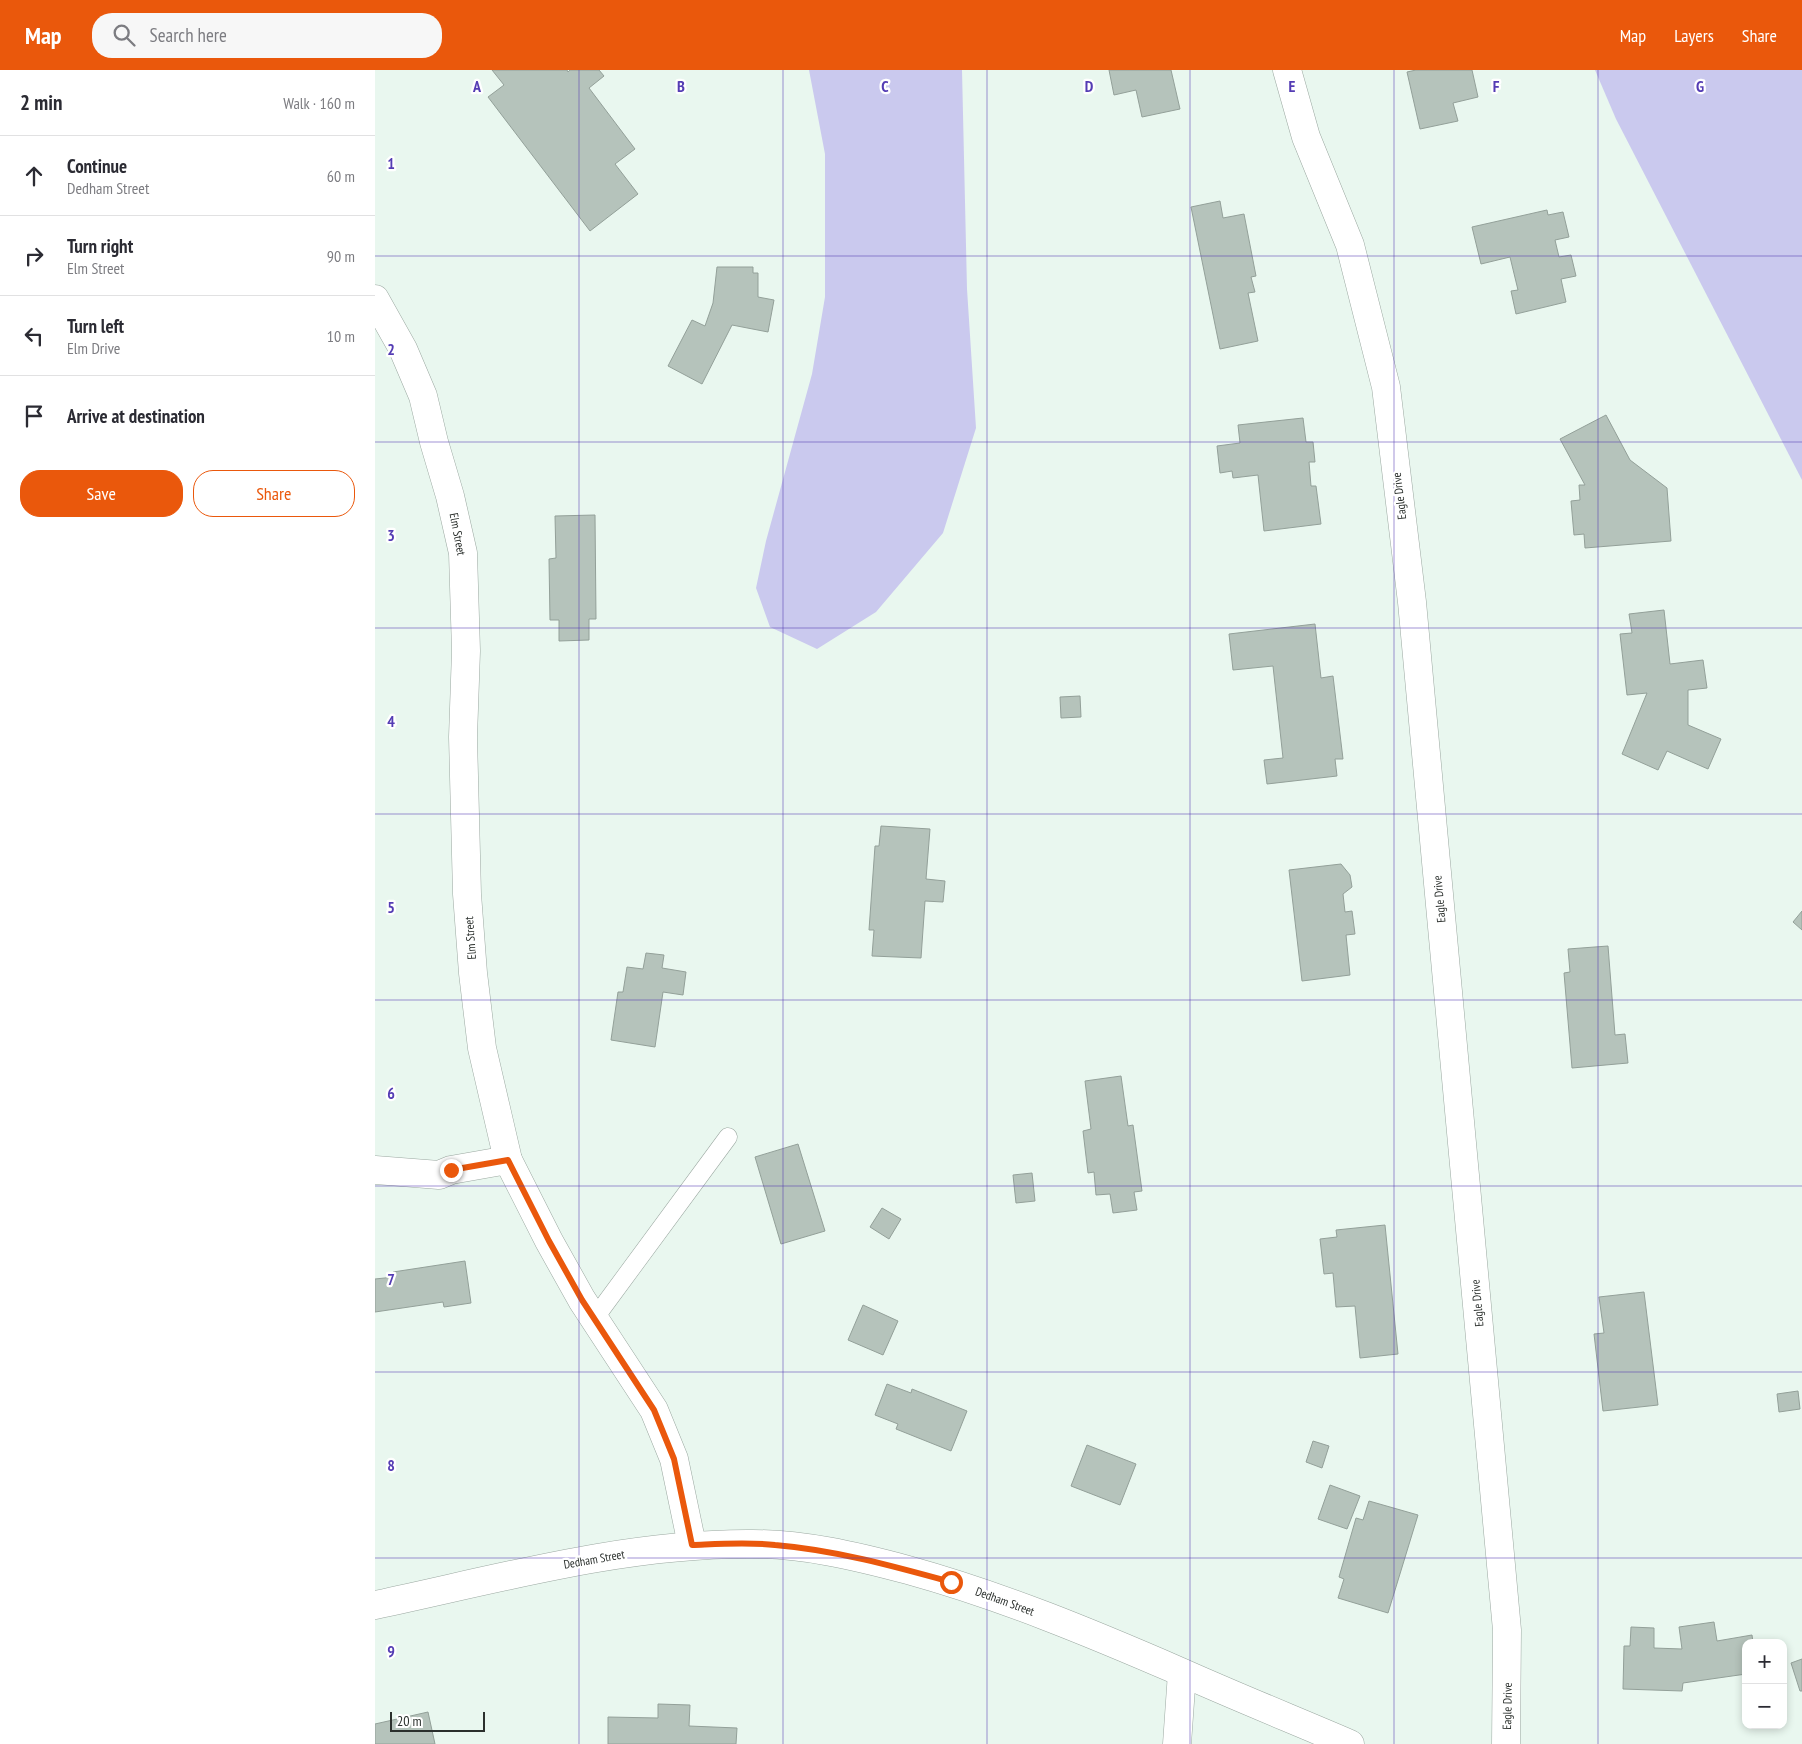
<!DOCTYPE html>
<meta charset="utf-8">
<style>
:root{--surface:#fff;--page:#f7f7f7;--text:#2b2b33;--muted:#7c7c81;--line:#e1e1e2;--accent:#ea580c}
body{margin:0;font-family:"PT Sans Narrow",sans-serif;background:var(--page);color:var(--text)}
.controls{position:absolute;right:15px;bottom:15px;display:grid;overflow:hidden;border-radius:10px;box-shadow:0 2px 8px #0003}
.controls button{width:45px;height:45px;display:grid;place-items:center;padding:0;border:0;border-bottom:1px solid var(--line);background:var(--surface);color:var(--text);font:25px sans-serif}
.scale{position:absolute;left:15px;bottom:12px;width:95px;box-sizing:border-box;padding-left:5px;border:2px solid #2b302d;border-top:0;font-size:14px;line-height:18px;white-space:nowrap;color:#2b302d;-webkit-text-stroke:4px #fff;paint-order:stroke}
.stop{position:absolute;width:15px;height:15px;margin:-11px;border:4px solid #ea580c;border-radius:50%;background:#fff}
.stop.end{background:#ea580c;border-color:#fff;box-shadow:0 1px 5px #0008}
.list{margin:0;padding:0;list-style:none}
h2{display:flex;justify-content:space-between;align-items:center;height:65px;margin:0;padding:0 20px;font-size:21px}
h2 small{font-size:16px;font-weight:400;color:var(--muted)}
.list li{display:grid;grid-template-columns:32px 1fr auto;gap:15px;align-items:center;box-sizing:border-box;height:80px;padding:0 20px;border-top:1px solid var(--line)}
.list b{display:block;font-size:19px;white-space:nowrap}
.list p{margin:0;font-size:16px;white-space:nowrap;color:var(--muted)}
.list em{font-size:16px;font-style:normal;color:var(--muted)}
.actions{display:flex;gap:10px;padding:15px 20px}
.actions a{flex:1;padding:11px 0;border:1px solid var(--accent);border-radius:20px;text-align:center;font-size:18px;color:var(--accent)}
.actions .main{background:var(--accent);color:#fff}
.icon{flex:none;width:28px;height:28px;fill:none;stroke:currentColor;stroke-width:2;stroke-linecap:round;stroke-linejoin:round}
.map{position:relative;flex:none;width:1427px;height:1674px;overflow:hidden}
header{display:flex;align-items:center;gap:30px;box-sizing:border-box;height:70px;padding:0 25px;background:var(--accent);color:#fff}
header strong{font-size:24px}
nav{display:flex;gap:28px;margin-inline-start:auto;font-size:18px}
.search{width:350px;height:45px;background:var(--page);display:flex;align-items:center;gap:12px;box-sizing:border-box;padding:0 18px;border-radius:20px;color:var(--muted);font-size:19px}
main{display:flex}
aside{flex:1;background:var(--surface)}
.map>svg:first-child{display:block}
.green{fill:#cac9ee}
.building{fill:#b5c3bb;stroke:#93a099}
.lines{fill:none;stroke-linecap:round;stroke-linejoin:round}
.lane-casing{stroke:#9ba8a1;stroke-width:19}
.street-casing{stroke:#9ba8a1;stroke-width:29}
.secondary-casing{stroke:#9ba8a1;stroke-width:29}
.lane{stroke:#fff;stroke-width:18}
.street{stroke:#fff;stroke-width:28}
.secondary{stroke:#fff;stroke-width:28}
.route{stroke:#ea580c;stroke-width:6}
.grid{fill:none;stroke:#543cb4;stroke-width:1;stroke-opacity:0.55}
.labels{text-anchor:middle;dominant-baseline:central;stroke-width:4.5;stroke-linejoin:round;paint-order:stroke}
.street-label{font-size:12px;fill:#2b302d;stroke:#fff}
.grid-label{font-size:16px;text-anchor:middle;font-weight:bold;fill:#543cb4;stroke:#fff;stroke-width:4.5;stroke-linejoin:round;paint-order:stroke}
</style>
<header>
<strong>Map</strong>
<div class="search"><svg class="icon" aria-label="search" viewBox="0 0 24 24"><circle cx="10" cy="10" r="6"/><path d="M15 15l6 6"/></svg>Search here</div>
<nav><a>Map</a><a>Layers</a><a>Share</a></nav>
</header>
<main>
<aside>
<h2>2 min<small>Walk · 160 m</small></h2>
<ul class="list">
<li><svg class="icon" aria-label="ahead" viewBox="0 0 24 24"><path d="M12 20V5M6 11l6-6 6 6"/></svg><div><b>Continue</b><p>Dedham Street</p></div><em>60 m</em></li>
<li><svg class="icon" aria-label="right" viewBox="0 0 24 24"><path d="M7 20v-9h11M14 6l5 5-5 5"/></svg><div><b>Turn right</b><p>Elm Street</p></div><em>90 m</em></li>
<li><svg class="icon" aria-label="left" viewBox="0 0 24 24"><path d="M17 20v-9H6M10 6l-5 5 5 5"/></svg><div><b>Turn left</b><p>Elm Drive</p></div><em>10 m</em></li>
<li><svg class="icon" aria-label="arrive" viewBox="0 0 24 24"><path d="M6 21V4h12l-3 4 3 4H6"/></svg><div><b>Arrive at destination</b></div></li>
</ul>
<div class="actions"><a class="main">Save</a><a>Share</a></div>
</aside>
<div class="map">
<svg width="1427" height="1674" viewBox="0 0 1427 1674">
<rect width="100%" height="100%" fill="#e9f7ef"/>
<!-- green -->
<g class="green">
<path d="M 434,0 L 587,0 L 592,219 L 601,358 L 568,463 L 501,542 L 442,579 L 395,557 L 381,518 L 391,471 L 437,304 L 450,227 L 450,84 Z"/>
<path d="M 1220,0 L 1427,0 L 1427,410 L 1241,49 Z"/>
</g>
<!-- building -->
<g class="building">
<path d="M 117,0 L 192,0 L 193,2 L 195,0 L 224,0 L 229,6 L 214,18 L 260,79 L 240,94 L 263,124 L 215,161 L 113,27 L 129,15 Z"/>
<path d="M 734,0 L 796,0 L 805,39 L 767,47 L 761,20 L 739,25 Z"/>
<path d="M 1041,0 L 1097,0 L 1103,27 L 1078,33 L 1083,51 L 1045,59 L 1032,2 Z"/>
<path d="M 845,131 L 848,148 L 869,144 L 881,206 L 876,207 L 880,222 L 873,223 L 883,271 L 845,279 L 816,137 Z"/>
<path d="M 1172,140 L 1173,145 L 1188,142 L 1194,167 L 1180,170 L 1184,187 L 1196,185 L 1201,206 L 1186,209 L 1191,232 L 1141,244 L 1136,221 L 1143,220 L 1135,187 L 1106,194 L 1097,157 Z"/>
<path d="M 342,197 L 378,197 L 378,203 L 383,203 L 383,227 L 399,230 L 393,262 L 357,255 L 327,314 L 293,296 L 317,250 L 330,256 L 338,233 Z"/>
<path d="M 1231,345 L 1255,390 L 1292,418 L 1296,471 L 1210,478 L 1209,464 L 1199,465 L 1196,431 L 1205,430 L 1204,415 L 1210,415 L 1185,369 Z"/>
<path d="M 928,348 L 931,372 L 938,372 L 940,392 L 934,392 L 936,416 L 941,416 L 946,454 L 889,461 L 883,405 L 858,408 L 857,401 L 845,403 L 842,376 L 865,373 L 863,355 Z"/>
<path d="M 220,445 L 221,549 L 214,549 L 214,570 L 184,571 L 184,550 L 175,550 L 174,489 L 181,488 L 180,446 Z"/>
<path d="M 1289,540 L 1295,594 L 1328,590 L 1332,618 L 1313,620 L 1313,655 L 1346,669 L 1333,699 L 1292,681 L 1283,700 L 1247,684 L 1272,623 L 1252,625 L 1245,564 L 1257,563 L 1254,544 Z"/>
<path d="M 940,554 L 946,608 L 958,606 L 968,689 L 960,689 L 962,706 L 892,714 L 889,690 L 908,688 L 898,596 L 858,600 L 854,564 Z"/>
<path d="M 705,626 L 706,647 L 686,648 L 685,627 Z"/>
<path d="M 506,756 L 555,759 L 551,809 L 570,811 L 568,832 L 550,831 L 546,888 L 497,886 L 499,860 L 494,860 L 500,776 L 504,776 Z"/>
<path d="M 966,794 L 975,805 L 977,817 L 968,824 L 970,842 L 977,841 L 980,864 L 971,865 L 975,905 L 927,911 L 914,800 Z"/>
<path d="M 1427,841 L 1427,860 L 1418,852 Z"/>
<path d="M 1233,876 L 1240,965 L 1250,964 L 1253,993 L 1197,998 L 1189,903 L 1195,902 L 1193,879 Z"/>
<path d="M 271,883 L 289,885 L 287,898 L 311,902 L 308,925 L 288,922 L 280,977 L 236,970 L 243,922 L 248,922 L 252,897 L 268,899 Z"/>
<path d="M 746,1006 L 753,1056 L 758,1055 L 767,1121 L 759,1122 L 762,1140 L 738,1143 L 735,1124 L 721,1125 L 719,1102 L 713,1103 L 708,1061 L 716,1059 L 710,1011 Z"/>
<path d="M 423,1074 L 450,1161 L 406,1174 L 380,1087 Z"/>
<path d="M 657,1103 L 660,1131 L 641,1133 L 638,1105 Z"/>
<path d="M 507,1138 L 526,1149 L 514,1169 L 495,1157 Z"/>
<path d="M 1010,1155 L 1023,1284 L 985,1288 L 980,1236 L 961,1237 L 958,1203 L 949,1204 L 945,1169 L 962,1167 L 961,1160 Z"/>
<path d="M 90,1191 L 96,1233 L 69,1237 L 68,1232 L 0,1242 L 0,1209 L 19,1207 L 18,1202 Z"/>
<path d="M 1269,1222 L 1283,1335 L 1228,1341 L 1219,1264 L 1229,1263 L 1224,1227 Z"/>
<path d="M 488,1235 L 523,1251 L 508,1285 L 473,1270 Z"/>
<path d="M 512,1314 L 536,1323 L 537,1319 L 592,1341 L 576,1381 L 521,1359 L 523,1354 L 500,1345 Z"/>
<path d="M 1423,1321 L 1425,1339 L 1404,1342 L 1402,1324 Z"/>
<path d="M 938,1371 L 954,1376 L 947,1398 L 931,1392 Z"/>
<path d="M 712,1375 L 761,1394 L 745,1435 L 696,1416 Z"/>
<path d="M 955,1415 L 985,1426 L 972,1459 L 943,1449 Z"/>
<path d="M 994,1431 L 1043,1445 L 1013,1543 L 963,1528 L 969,1509 L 964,1507 L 981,1448 L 988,1450 Z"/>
<path d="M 1339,1552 L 1342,1571 L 1377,1565 L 1378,1573 L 1371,1573 L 1371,1604 L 1308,1613 L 1307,1621 L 1248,1619 L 1249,1576 L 1255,1576 L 1256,1557 L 1279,1558 L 1279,1578 L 1307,1579 L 1304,1557 Z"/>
<path d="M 1427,1589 L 1427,1621 L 1425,1621 L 1416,1593 Z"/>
<path d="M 283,1634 L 315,1635 L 314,1656 L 362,1658 L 361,1674 L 233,1674 L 233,1647 L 283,1648 Z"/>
<path d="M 53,1642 L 60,1674 L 0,1674 L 0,1654 Z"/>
</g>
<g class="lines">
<defs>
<path id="lane" d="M 219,1249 L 353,1067"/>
<g id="street">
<path d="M 912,0 L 931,67 L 975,175 L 1011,317 L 1037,532 L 1132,1560 L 1131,1674"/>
<path d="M 0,1100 L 64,1105 L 76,1100 L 133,1090"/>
<path d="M 802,1674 L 807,1603"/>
</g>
<g id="secondary">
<path d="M 0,229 L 28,279 L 48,326 L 59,372 L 75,426 L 88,483 L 91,581 L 88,667 L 92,824 L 98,903 L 107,978 L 133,1090 L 174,1171 L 207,1230 L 279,1340 L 299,1389 L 317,1475"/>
<path d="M 0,1535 C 123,1509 246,1474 372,1474 C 426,1473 481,1486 533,1500 C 627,1526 716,1563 806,1602 C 862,1627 919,1650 975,1674"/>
</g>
</defs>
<!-- lane casing -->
<use href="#lane" class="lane-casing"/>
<!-- street casing -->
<use href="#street" class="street-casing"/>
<!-- secondary casing -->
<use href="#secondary" class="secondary-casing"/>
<!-- lane -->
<use href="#lane" class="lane"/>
<!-- street -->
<use href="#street" class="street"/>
<!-- secondary -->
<use href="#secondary" class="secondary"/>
</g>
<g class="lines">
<!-- route -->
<path class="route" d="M 76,1100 L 133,1090 L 174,1171 L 207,1230 L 279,1340 L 299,1389 L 317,1475 C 344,1474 373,1472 400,1475 C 460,1480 518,1496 576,1512"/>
</g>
<!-- grid -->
<path class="grid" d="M 204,0 L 204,1674M 408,0 L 408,1674M 612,0 L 612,1674M 815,0 L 815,1674M 1019,0 L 1019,1674M 1223,0 L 1223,1674M 0,186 L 1427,186M 0,372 L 1427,372M 0,558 L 1427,558M 0,744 L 1427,744M 0,930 L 1427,930M 0,1116 L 1427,1116M 0,1302 L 1427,1302M 0,1488 L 1427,1488"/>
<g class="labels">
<!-- street labels -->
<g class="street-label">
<text transform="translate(1024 426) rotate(-97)">Eagle Drive</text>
<text transform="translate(83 464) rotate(79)">Elm Street</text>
<text transform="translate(1064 829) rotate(-95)">Eagle Drive</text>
<text transform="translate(95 868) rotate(-94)">Elm Street</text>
<text transform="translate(1102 1233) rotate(-95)">Eagle Drive</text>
<text transform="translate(219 1489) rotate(-10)">Dedham Street</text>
<text transform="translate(630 1531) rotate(20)">Dedham Street</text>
<text transform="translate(1132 1636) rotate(-89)">Eagle Drive</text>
</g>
</g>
<g class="grid-label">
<text x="102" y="22">A</text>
<text x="306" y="22">B</text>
<text x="510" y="22">C</text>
<text x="714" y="22">D</text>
<text x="917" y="22">E</text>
<text x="1121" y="22">F</text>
<text x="1325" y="22">G</text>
<text x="16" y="99">1</text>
<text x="16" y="285">2</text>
<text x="16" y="471">3</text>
<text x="16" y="657">4</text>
<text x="16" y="843">5</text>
<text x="16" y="1029">6</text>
<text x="16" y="1215">7</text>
<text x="16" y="1401">8</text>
<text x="16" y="1587">9</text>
</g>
</svg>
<div class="controls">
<button>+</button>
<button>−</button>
</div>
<div class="scale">20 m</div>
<div class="stop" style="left:576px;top:1512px"></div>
<div class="stop end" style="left:76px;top:1100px"></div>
</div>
</main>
